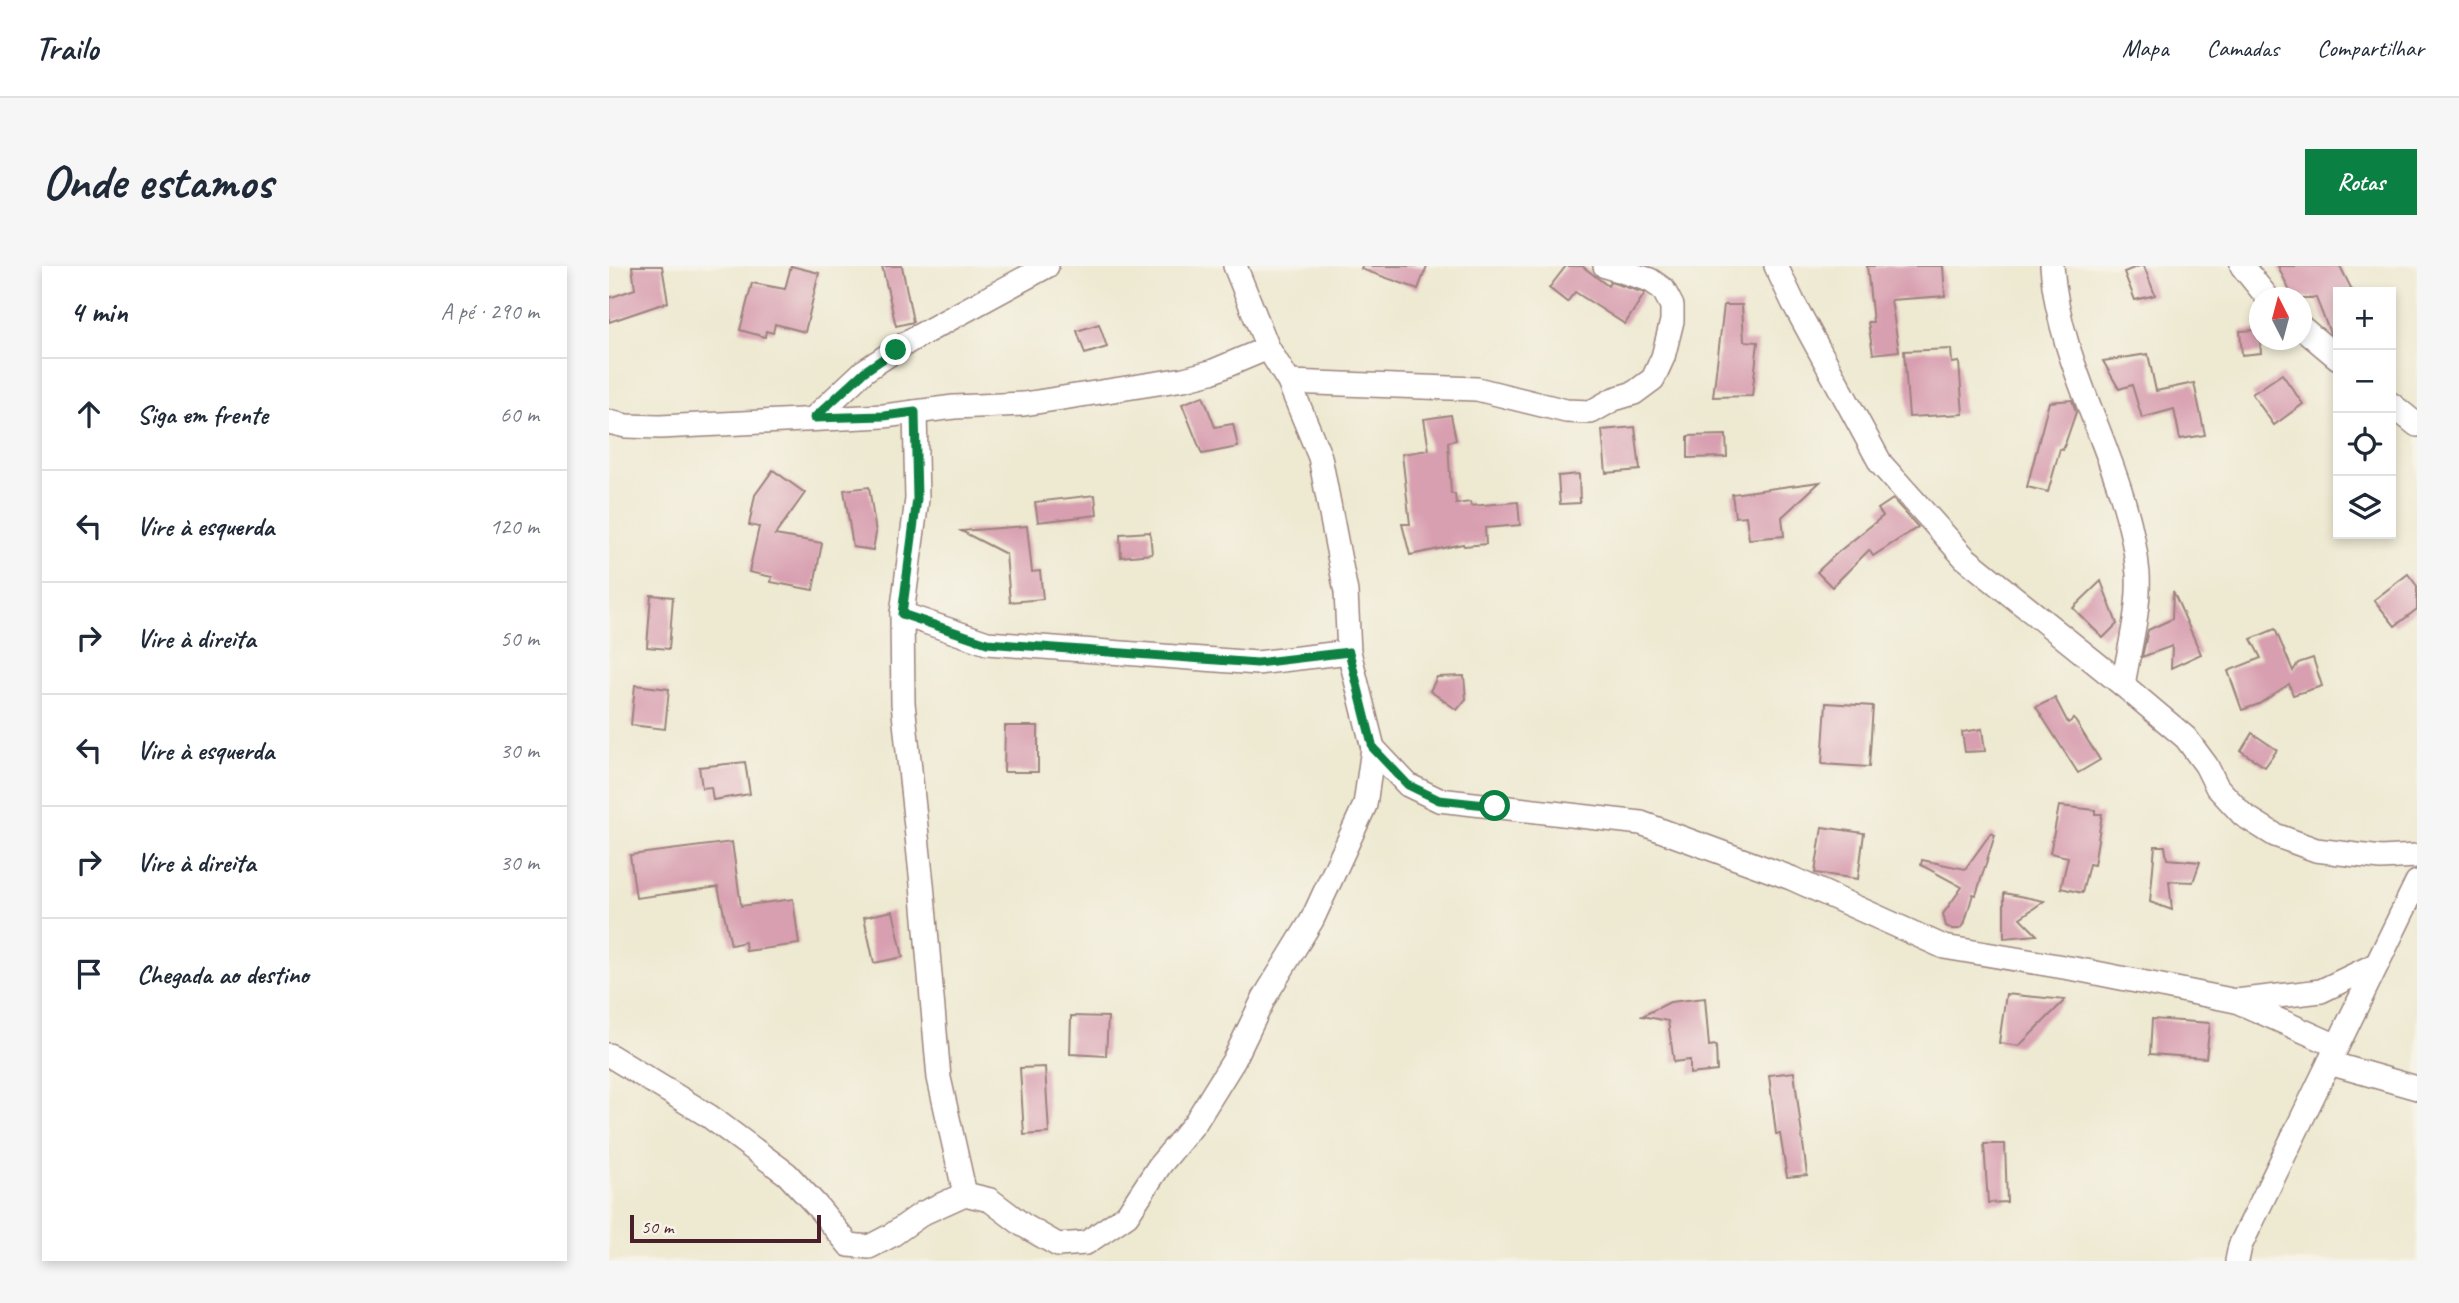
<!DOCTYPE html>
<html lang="pt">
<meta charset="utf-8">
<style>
:root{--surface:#fff;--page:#f6f6f7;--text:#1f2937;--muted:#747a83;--line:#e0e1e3;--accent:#0b8043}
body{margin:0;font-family:Caveat,sans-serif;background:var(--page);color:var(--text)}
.controls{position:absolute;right:21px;top:21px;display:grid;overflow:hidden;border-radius:0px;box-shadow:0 4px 10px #0003}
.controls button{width:63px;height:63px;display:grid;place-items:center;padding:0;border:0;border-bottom:2px solid var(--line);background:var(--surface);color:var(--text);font:35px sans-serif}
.compass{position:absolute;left:1640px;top:21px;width:63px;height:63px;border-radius:50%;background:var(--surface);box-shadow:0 4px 10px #0003;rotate:354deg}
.scale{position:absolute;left:21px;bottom:18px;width:191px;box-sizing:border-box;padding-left:7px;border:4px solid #4a1f2b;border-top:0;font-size:19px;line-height:24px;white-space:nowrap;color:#4a1f2b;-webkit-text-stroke:5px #f7f3e8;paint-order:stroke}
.stop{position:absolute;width:21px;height:21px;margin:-16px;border:5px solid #0b8043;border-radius:50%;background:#fff}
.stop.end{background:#0b8043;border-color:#fff;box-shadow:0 2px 7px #0008}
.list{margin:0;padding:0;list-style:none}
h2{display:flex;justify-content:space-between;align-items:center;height:91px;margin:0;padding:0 28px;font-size:30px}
h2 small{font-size:23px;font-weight:400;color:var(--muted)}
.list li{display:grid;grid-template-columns:46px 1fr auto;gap:21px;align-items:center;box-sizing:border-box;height:112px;padding:0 28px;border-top:2px solid var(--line)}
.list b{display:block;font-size:26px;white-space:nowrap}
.list em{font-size:23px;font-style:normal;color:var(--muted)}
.icon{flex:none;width:38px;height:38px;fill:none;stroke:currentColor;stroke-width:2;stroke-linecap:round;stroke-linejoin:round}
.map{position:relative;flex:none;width:1808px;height:995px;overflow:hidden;border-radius:0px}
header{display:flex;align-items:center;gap:42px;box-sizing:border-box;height:98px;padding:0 35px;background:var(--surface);border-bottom:2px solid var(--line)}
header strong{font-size:33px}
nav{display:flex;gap:38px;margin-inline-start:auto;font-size:24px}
.intro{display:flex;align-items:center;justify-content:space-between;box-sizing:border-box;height:168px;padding:0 42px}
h1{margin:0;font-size:49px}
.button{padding:18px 32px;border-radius:0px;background:var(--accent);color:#fff;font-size:24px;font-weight:700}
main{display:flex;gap:42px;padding:0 42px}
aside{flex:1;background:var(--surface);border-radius:0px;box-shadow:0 4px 10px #0003}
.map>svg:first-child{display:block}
.building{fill:#d89fb0}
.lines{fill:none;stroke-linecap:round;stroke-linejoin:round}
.minor-casing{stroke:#9c847e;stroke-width:26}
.minor{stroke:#fff;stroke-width:23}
.route{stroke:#0b8043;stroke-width:9}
</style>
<header>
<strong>Trailo</strong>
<nav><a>Mapa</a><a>Camadas</a><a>Compartilhar</a></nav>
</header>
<div class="intro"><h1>Onde estamos</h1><a class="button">Rotas</a></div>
<main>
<aside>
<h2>4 min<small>A pé · 290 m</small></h2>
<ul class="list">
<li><svg class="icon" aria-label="ahead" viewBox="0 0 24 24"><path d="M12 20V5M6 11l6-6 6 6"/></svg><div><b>Siga em frente</b></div><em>60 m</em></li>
<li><svg class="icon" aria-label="left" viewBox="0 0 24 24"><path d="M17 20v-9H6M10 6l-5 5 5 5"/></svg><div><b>Vire à esquerda</b></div><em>120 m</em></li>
<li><svg class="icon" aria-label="right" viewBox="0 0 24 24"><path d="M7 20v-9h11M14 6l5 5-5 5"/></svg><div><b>Vire à direita</b></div><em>50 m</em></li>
<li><svg class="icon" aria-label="left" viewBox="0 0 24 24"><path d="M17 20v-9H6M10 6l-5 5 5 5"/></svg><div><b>Vire à esquerda</b></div><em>30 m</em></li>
<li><svg class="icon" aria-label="right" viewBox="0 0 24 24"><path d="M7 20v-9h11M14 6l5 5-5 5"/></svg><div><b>Vire à direita</b></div><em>30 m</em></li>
<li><svg class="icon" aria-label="arrive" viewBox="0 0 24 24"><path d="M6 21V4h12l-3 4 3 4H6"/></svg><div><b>Chegada ao destino</b></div></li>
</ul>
</aside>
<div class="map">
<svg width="1808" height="995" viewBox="0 0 1808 995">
<rect width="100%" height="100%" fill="#f7f3e8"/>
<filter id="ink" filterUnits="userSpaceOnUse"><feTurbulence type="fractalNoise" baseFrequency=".0143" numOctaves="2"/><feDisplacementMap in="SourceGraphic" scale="14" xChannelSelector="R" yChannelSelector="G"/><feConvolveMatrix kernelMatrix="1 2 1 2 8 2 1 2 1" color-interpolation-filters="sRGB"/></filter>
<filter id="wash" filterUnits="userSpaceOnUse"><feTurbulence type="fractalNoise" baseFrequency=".00686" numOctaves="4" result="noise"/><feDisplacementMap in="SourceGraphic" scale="28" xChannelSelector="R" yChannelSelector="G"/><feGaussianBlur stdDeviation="1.57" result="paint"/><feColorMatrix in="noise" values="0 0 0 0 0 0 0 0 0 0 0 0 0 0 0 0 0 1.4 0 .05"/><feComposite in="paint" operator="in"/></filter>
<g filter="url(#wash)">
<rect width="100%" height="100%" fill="#eee9d1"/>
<g id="blocks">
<!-- building -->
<g class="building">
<path d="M 23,0 L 53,0 L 59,36 L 0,56 L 0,32 L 26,23 Z"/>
<path d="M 182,0 L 210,7 L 196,66 L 166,58 L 164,67 L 157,65 L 156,71 L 131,64 L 143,17 L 176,23 Z"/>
<path d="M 273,0 L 293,0 L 304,56 L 287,60 Z"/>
<path d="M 753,0 L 818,0 L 809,23 L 752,3 Z"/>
<path d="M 957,0 L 973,0 L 999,20 L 1001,16 L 1036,27 L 1016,58 L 966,26 L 958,36 L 940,22 Z"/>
<path d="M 1258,0 L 1334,0 L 1336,30 L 1282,34 L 1290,85 L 1264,88 L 1259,56 L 1264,56 Z"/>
<path d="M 1530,0 L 1535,0 L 1546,29 L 1526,34 L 1515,6 Z"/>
<path d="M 1669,0 L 1731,0 L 1743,24 L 1729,26 L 1729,74 L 1721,67 L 1707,32 L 1684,32 Z"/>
<path d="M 1115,39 L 1133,39 L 1135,75 L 1149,76 L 1143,130 L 1104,131 Z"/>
<path d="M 490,58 L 498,81 L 476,88 L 468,65 Z"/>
<path d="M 1650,64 L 1652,87 L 1633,89 L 1631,65 Z"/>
<path d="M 1342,83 L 1343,97 L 1350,96 L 1354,148 L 1300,151 L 1295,85 Z"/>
<path d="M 1539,88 L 1547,125 L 1585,117 L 1596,169 L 1571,173 L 1565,143 L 1533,152 L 1523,119 L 1510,123 L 1494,95 Z"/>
<path d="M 1673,108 L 1694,138 L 1665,159 L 1643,128 Z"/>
<path d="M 594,130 L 606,161 L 624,158 L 629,181 L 593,188 L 573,138 Z"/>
<path d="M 1463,134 L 1467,146 L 1454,184 L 1451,183 L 1439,226 L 1418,221 L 1440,136 Z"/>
<path d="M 842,149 L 847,174 L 839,176 L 842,228 L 846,228 L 847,238 L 861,236 L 862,240 L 909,236 L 911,259 L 876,262 L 877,278 L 855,280 L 854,278 L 801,289 L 793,258 L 801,258 L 793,188 L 820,184 L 815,153 Z"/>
<path d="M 1026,161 L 1031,204 L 997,207 L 993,164 Z"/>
<path d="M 1117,169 L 1118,191 L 1079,192 L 1079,170 Z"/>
<path d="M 164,204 L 196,227 L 166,269 L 213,277 L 204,324 L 162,316 L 163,311 L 140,306 L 150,261 L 140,259 L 146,229 Z"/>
<path d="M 970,208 L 971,237 L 951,238 L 949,210 Z"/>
<path d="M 1211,216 L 1173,251 L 1175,270 L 1140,273 L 1137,250 L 1126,251 L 1123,228 Z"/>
<path d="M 260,221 L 267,267 L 264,284 L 244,281 L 235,224 Z"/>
<path d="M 486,229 L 488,249 L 429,256 L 426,236 Z"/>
<path d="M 1284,233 L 1309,261 L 1264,290 L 1260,284 L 1223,321 L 1208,306 L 1228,287 L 1274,250 L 1269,243 Z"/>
<path d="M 418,260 L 423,306 L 431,305 L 434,333 L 401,336 L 397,288 L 352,265 Z"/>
<path d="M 541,266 L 543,288 L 512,291 L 511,268 Z"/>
<path d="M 1799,308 L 1808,320 L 1808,343 L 1786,360 L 1765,334 Z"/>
<path d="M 1492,315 L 1508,358 L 1494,372 L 1464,342 Z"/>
<path d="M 1564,325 L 1592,388 L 1562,402 L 1563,380 L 1533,391 L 1539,364 L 1563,353 Z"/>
<path d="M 42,329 L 64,331 L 60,383 L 38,381 Z"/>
<path d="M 1666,363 L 1684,405 L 1689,397 L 1704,392 L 1713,420 L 1684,429 L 1680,418 L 1650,438 L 1633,444 L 1619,405 L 1652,392 L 1642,373 Z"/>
<path d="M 855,410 L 857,433 L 848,444 L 821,425 L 828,411 Z"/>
<path d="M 26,419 L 60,423 L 56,463 L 22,459 Z"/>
<path d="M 1446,432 L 1459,457 L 1465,453 L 1491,494 L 1469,507 L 1427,441 Z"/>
<path d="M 1217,437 L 1264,440 L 1260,501 L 1213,498 Z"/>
<path d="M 396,460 L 429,460 L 429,506 L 395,506 Z"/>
<path d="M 1373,463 L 1376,485 L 1356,486 L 1353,466 Z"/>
<path d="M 1643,467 L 1668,484 L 1656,501 L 1632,485 Z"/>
<path d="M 136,496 L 141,528 L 104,534 L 102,521 L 93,522 L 90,501 Z"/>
<path d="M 1450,540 L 1486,544 L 1486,548 L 1493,548 L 1485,599 L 1480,598 L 1473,627 L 1452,622 L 1459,591 L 1441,587 Z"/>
<path d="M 1213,561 L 1255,567 L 1249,613 L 1206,607 Z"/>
<path d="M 1382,567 L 1386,569 L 1367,629 L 1364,628 L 1355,659 L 1350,663 L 1343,663 L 1337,660 L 1334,648 L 1353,621 L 1312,599 L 1313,594 L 1356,603 Z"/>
<path d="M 123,576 L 132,640 L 184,633 L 190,678 L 137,685 L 136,676 L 122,679 L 109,621 L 27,632 L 21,589 Z"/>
<path d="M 1546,580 L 1556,580 L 1558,593 L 1591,596 L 1584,616 L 1560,615 L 1563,644 L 1541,636 Z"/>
<path d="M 1395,627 L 1435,635 L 1411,652 L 1428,669 L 1395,672 Z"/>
<path d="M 284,645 L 294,691 L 265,697 L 255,651 Z"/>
<path d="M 1397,728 L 1456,734 L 1410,780 L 1390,777 Z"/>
<path d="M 1096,732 L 1100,780 L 1107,779 L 1108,805 L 1081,808 L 1081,794 L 1065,796 L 1059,755 L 1033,750 L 1061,736 Z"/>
<path d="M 462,750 L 499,751 L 497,790 L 461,788 Z"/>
<path d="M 1543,753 L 1601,757 L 1597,792 L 1541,788 Z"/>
<path d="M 436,801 L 440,867 L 415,869 L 411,802 Z"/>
<path d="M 1185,806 L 1198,909 L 1178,911 L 1171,868 L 1167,868 L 1160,809 Z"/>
<path d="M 1375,878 L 1396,878 L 1398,936 L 1379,937 Z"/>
</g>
</g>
</g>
<g filter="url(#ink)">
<use href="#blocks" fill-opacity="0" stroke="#9c847e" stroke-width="2"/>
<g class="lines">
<defs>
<g id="minor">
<path d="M 1167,0 L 1184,36 L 1272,198 L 1356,292 L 1514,419 L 1577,472 L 1597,499 L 1608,521 L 1634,549 L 1666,569 L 1707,584 L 1772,592 L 1808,590"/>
<path d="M 1443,0 C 1450,107 1520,200 1529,308 C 1531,344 1520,383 1514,419"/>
<path d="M 1633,0 L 1659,32"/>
<path d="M 1692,61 L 1729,92"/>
<path d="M 680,116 L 868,123 L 957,145 L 982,146 L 1005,133 L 1025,127 L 1044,113 L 1054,91 L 1063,55 L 1063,40 L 1054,23 L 1041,14 L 996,0"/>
<path d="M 1782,138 L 1808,159"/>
<path d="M 306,146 L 308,233 L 293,348 L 294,437 L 313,618 L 330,812 L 356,928"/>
<path d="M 205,152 L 255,105 L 302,74 L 438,0"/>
<path d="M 0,156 L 17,160 L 51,161 L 275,150 L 345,141 L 415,138 L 575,113 L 602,106 L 659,82"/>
<path d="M 293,348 L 378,377 L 648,397 L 740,386"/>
<path d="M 764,482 L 799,519 L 830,534 L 1032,557 L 1182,612 L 1335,681 L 1472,704 L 1627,735 L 1728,780"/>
<path d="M 1627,735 L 1712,725 L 1768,698"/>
<path d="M 0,789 L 100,850 L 178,908 L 207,939 L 240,979 L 260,981 L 283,969 L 314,947 L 356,928 L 381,934 L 414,959 L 449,979 L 477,977 L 518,949 L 551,899 L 586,857 L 625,794 L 655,732 L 703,654 L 756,539 L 764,482 L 740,386 L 737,326 L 711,191 L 680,116 L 659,82 L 626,0"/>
<path d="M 1720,797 L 1808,822"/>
<path d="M 1628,995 L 1631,980 L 1808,616"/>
</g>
</defs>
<!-- minor casing -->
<use href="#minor" class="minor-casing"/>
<!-- minor -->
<use href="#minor" class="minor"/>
</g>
</g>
<g class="lines" filter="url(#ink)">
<!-- route -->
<path class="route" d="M 287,84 L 256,105 L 205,152 L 275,150 L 306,146 L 308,233 L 293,348 L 378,377 L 648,397 L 740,386 L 764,482 L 799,519 L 830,534 L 886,540"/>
</g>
</svg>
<div class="controls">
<button>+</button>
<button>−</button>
<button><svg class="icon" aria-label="locate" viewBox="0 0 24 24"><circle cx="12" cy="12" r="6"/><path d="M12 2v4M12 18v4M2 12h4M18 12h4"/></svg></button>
<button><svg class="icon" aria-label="layers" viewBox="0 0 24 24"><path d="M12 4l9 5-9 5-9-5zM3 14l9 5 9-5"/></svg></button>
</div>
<svg class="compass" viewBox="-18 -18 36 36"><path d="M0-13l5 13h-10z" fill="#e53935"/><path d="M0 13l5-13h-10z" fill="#747a83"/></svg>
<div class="scale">50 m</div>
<div class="stop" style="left:886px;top:540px"></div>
<div class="stop end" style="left:287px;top:84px"></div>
</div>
</main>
